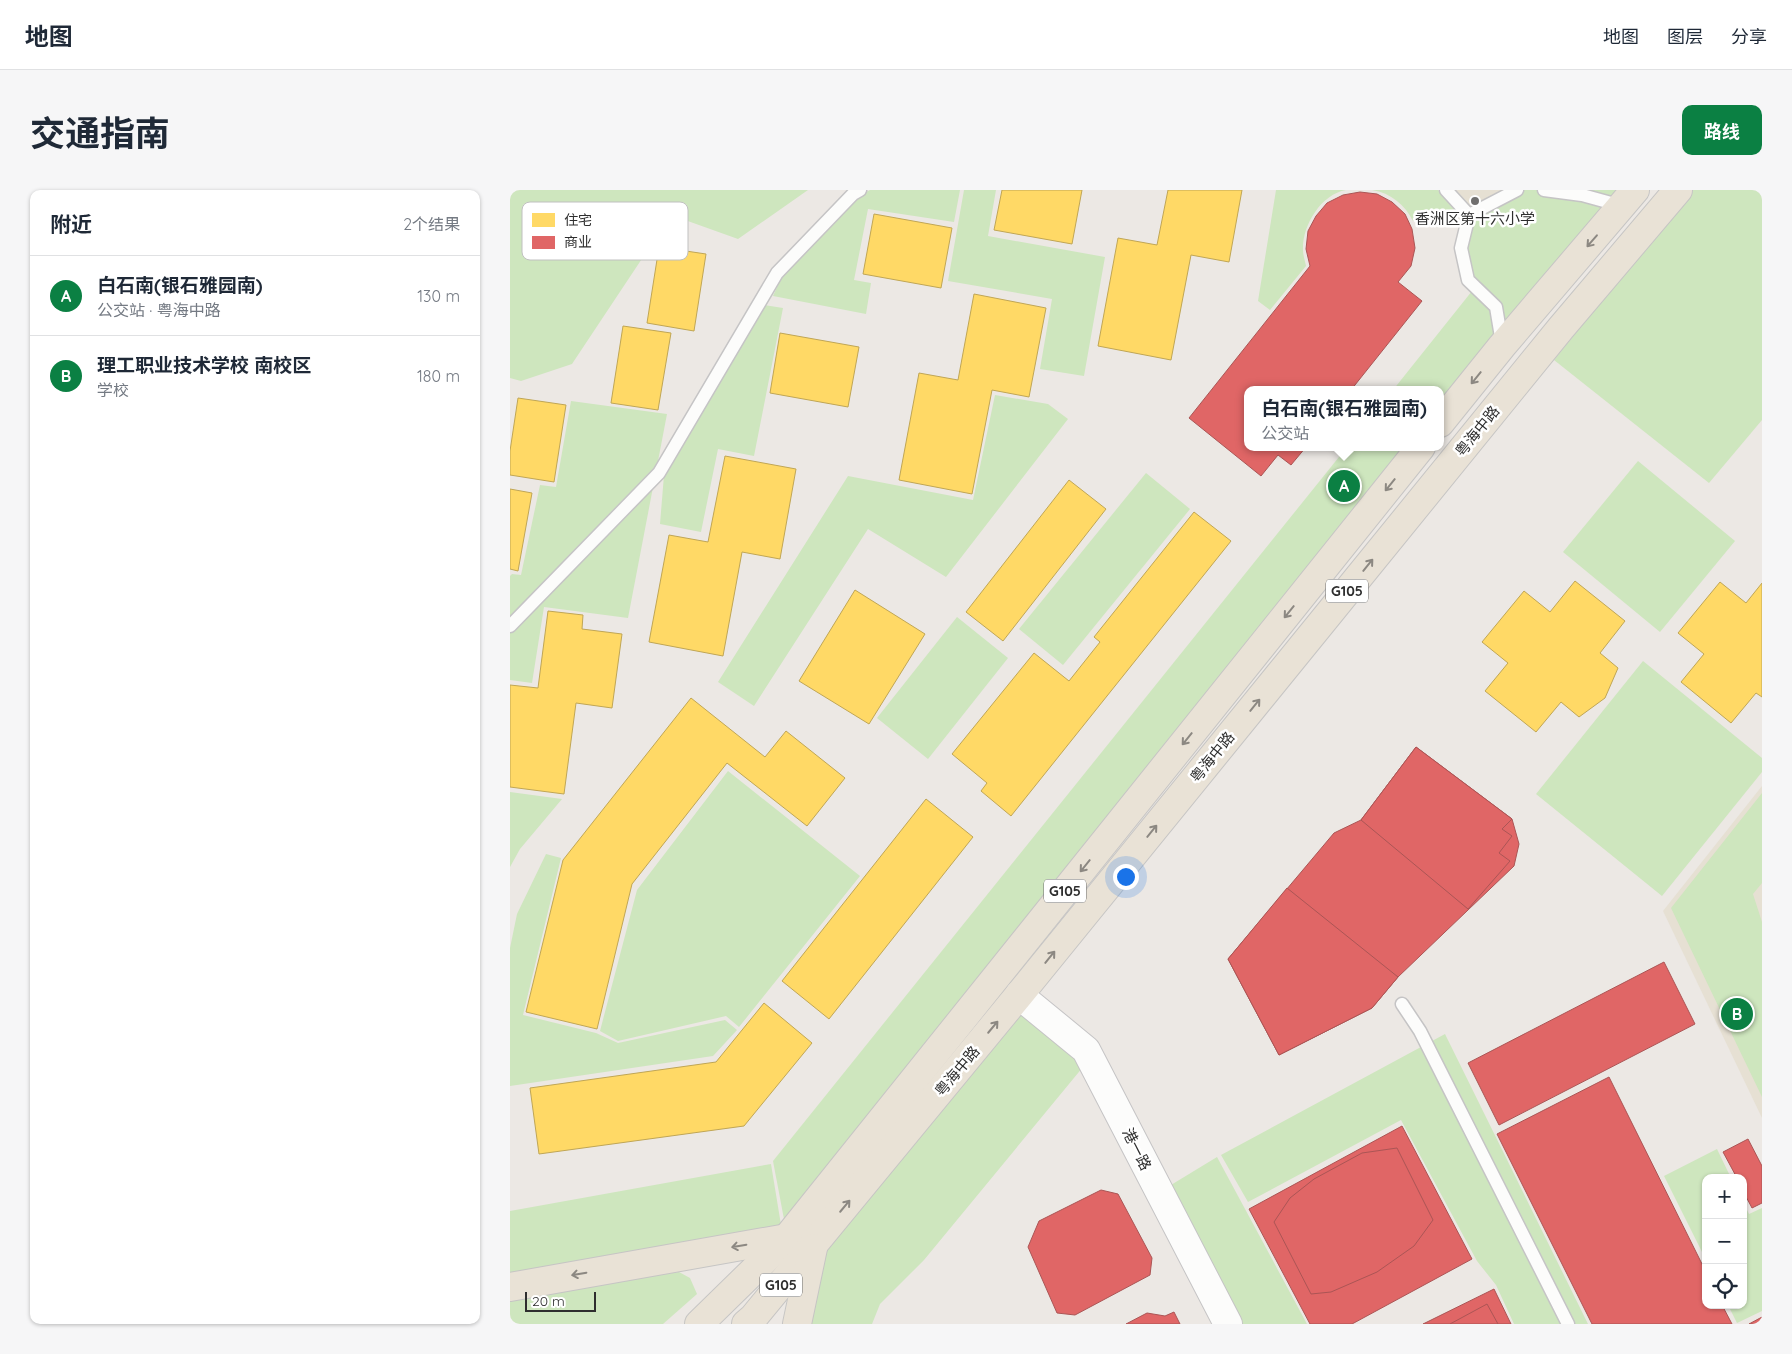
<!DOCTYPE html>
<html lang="zh">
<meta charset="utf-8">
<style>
:root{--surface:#fff;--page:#f6f6f7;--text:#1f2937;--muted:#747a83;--line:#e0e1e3;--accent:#0b8043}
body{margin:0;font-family:Quicksand,"Noto Sans SC",sans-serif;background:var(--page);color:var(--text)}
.controls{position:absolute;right:15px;bottom:15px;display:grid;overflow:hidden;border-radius:10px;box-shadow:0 1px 4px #0004}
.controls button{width:45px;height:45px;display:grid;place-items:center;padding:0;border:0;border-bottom:1px solid var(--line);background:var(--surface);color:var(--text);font:25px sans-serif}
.scale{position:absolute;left:15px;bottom:12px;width:71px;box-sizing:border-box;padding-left:5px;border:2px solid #2e2e2e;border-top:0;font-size:14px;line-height:18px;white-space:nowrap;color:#2e2e2e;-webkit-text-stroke:4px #fff;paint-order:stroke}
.you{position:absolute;left:615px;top:686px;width:18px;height:18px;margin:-12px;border:4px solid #fff;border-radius:50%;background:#1a73e8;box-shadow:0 0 0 8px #1a73e833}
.badge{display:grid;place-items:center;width:32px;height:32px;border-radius:50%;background:var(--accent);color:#fff;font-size:16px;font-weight:700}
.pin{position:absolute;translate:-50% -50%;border:2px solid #fff;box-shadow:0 1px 5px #0006}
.popup{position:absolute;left:734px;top:196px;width:200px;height:65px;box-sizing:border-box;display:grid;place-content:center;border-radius:10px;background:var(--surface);filter:drop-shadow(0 1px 4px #0005);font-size:16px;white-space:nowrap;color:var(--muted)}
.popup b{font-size:19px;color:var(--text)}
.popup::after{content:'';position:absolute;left:50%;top:100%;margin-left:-10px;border:10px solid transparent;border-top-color:var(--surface)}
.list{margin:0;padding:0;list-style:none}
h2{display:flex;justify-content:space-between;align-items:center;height:65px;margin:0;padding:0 20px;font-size:21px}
h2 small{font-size:16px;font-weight:400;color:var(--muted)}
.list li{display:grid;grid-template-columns:32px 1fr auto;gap:15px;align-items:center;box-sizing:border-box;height:80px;padding:0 20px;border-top:1px solid var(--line)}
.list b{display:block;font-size:19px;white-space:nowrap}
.list p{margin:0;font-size:16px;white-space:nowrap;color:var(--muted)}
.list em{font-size:16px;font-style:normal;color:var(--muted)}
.icon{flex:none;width:28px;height:28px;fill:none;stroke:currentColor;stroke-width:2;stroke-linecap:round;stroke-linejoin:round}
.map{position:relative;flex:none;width:1252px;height:1134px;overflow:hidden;border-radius:10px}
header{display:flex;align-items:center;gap:30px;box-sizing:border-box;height:70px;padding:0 25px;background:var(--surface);border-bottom:1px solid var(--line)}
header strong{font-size:24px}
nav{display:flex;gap:28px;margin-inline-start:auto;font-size:18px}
.intro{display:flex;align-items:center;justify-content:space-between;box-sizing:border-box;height:120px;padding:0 30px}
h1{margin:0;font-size:35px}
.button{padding:12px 22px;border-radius:10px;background:var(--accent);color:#fff;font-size:18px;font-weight:700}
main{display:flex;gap:30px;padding:0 30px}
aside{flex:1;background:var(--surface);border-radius:10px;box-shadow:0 1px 4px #0004}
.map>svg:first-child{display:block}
.education{fill:#e6e0d3}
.green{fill:#cee6be}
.homes{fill:#ffd966;stroke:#c0a655}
.shops{fill:#e06666;stroke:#ab5555}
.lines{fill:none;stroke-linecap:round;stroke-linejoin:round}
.service-casing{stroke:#c5c4c5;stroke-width:15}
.tertiary-casing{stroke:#c5c4c5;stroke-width:30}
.trunk-casing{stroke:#c6c5c4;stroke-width:30}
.service{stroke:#fcfcfb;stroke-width:12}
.tertiary{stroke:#fcfcfb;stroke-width:28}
.trunk{stroke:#e9e2d6;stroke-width:28}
.oneway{stroke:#8c8882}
.poi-dot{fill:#706f6e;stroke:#fff;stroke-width:2}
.labels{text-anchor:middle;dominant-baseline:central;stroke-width:5;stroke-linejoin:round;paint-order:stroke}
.shield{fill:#fff;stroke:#6d6d6d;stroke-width:1}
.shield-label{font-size:14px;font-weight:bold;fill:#2e2e2e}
.poi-label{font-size:15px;fill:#2e2e2e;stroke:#fff}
.street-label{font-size:15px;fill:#2e2e2e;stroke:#fff}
.key{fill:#fff;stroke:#c0c0c0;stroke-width:1}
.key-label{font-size:14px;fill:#2e2e2e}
</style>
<header>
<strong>地图</strong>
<nav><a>地图</a><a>图层</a><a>分享</a></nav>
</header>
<div class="intro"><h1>交通指南</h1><a class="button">路线</a></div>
<main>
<aside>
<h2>附近<small>2个结果</small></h2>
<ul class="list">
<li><span class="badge">A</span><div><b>白石南(银石雅园南)</b><p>公交站 · 粤海中路</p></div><em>130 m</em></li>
<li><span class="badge">B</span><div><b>理工职业技术学校 南校区</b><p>学校</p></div><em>180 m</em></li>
</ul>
</aside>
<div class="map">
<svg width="1252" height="1134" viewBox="0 0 1252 1134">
<rect width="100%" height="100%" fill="#ece8e4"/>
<!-- education -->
<g class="education">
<path d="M 938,0 L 1004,0 L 959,23 Z"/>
<path d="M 1252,596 L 1252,928 L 1153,721 Z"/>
</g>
<!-- green -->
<g class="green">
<path d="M 0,0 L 298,0 L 228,49 L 161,25 L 62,174 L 11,191 L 0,188 Z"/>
<path d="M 360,0 L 450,0 L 444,32 L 358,19 L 344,90 L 361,93 L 356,124 L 263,106 L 273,84 L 347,7 Z"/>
<path d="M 454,0 L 486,0 L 478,46 L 595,67 L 574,186 L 530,179 L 542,109 L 438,91 Z"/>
<path d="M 766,0 L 836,0 C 811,4 792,36 793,60 C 793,65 795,71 796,76 L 760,120 L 748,111 Z"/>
<path d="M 862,0 L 928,0 L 950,24 L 903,31 C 895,15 881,3 862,0 Z"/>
<path d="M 1010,0 L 1121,0 L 930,236 L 930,200 L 883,200 L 966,96 L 953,58 L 960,26 Z"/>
<path d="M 1181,0 L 1252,0 L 1252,230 L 1199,293 L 1044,170 Z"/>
<path d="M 254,115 L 273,118 L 244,266 L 208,259 L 191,342 L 150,334 L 154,285 Z"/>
<path d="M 485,205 L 538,214 L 558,229 L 436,387 L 358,339 L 244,516 L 208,492 L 338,286 L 463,310 Z"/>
<path d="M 61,211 L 157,224 L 118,428 L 34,417 L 22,493 L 0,490 L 0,386 L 2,384 L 11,385 L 30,295 L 46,297 Z"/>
<path d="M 837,257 L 913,257 L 277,1045 L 263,971 Z"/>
<path d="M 1128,271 L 1225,351 L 1150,442 L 1053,362 Z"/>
<path d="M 636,283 L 680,319 L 553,475 L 509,439 Z"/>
<path d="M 447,427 L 498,468 L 418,569 L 367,528 Z"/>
<path d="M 1133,471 L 1252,568 L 1252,582 L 1152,706 L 1026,604 Z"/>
<path d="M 218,581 L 350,686 L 229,837 L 216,826 L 108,851 L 90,841 L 127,700 Z"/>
<path d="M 0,602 L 52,609 L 10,659 L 0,677 Z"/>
<path d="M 1252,603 L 1252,693 L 1243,704 L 1252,732 L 1252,907 L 1161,718 Z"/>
<path d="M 36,664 L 51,668 L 13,825 L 86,843 L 108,853 L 215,830 L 227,840 L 203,866 L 0,896 L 0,758 L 7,724 Z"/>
<path d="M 508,818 L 569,867 L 573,877 L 414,1070 L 370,1114 L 362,1134 L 293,1134 L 310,1057 Z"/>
<path d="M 935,844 L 1078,1134 L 1004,1134 L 986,1095 L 967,1071 L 891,930 L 738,1012 L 711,965 Z"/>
<path d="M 1207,959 L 1221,988 L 1196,988 L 1196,1070 L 1154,986 Z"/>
<path d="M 707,967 L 797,1134 L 727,1134 L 656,998 Z"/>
<path d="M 261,974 L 272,1041 L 0,1097 L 0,1021 Z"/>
<path d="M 1233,1012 L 1239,1024 L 1252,1018 L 1252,1121 L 1227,1133 L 1218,1115 L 1233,1115 Z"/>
<path d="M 169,1082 L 180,1088 L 187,1104 L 153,1134 L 0,1134 L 0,1108 Z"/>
</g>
<!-- homes -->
<g class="homes">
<path d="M 492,0 L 572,0 L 562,54 L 484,40 Z"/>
<path d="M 658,0 L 732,0 L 719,72 L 681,65 L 661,170 L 588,156 L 608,48 L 647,55 Z"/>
<path d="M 364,24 L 442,38 L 431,98 L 353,84 Z"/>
<path d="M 149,57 L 196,64 L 184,141 L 137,133 Z"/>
<path d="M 464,104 L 536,118 L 519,207 L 482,200 L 462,304 L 389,290 L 409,183 L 448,190 Z"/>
<path d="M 113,136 L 161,143 L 148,220 L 101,213 Z"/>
<path d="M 270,143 L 349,157 L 338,217 L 260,203 Z"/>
<path d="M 8,208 L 56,215 L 44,292 L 0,285 L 0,261 Z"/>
<path d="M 215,266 L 286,279 L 270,369 L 232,362 L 213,466 L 139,452 L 159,345 L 198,352 Z"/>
<path d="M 559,290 L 596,319 L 493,451 L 456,422 Z"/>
<path d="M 0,299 L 22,303 L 8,381 L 0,379 Z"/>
<path d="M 684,322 L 721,351 L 501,626 L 471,601 L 477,593 L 442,564 L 524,463 L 559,491 L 590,452 L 584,447 Z"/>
<path d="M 1065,391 L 1115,431 L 1090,463 L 1108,478 L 1095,508 L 1069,527 L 1051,512 L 1026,542 L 975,501 L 998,473 L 972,452 L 1014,401 L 1040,422 Z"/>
<path d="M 1210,392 L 1236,413 L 1252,393 L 1252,507 L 1246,503 L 1221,533 L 1171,492 L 1194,464 L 1168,443 Z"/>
<path d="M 345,400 L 415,444 L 359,534 L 289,491 Z"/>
<path d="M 38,421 L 73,425 L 72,439 L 112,444 L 102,518 L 66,513 L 54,604 L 0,597 L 0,495 L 28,498 Z"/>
<path d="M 181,508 L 255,567 L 276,541 L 335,588 L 297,636 L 217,573 L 122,694 L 87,839 L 16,822 L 53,670 Z"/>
<path d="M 416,609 L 463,647 L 319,829 L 272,791 Z"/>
<path d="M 254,813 L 302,853 L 234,936 L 29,964 L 20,898 L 206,872 Z"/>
</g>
<!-- shops -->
<g class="shops">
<path d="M 850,2 L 867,4 L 882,12 L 895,24 L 902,39 L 905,58 L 901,76 L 888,92 L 912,111 L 841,200 L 738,200 L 738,257 L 796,257 L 781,275 L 768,265 L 751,286 L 679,228 L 800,76 L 796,59 L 798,41 L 806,26 L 817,13 L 833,5 Z"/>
<path d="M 906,557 L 1002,629 L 1009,654 L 1004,676 L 888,787 L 862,818 L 769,865 L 718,769 L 824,643 L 851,630 Z"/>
<path d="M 906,557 L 1002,629 L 992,639 L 1002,646 L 989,663 L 1000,671 L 958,719 L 851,630 Z"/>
<path d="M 777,698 L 888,787 L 862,818 L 769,865 L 718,769 Z"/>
<path d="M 1154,772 L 1185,834 L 989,935 L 958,873 Z"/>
<path d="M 1099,887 L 1196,1082 L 1196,1115 L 1212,1115 L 1222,1134 L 1082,1134 L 987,944 Z"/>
<path d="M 892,936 L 962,1069 L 842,1134 L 800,1134 L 739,1019 Z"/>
<path d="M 1238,949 L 1252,976 L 1252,1013 L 1242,1018 L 1233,1001 L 1233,988 L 1227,988 L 1213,962 Z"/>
<path d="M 887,958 L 923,1030 L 904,1056 L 867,1082 L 821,1102 L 801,1104 L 764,1032 L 780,1008 L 804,989 L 852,963 Z"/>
<path d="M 591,1000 L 608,1004 L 642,1068 L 640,1085 L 565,1125 L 547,1123 L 518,1057 L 529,1031 Z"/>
<path d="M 984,1099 L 1001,1134 L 913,1134 Z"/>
<path d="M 977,1114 L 988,1134 L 940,1134 Z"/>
<path d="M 664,1122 L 670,1134 L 616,1134 L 637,1123 L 655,1126 Z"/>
<path d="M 1252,1127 L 1252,1134 L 1239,1134 Z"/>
</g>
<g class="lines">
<defs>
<g id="service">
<path d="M 936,0 L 959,25 L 1007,0"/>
<path d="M 1034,0 L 1072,5 L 1112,16"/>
<path d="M 959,25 L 951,58 L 958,90 L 986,117 L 992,153"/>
<path d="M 0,436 L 149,283 L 267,83 L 343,4 L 350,0"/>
<path d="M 892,814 L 910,841 L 1058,1134"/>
</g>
<path id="tertiary" d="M 509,805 L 576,860 L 718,1134"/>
<g id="trunk">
<path d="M 930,233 L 992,156 L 1125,0"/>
<path d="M 0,1097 L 277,1048"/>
<path d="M 189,1134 L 277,1048 L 911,257"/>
<path d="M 236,1134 L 243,1128 L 509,805 L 1051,138 L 1168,0"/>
<path d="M 287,1134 L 303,1058"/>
</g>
</defs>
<!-- service casing -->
<use href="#service" class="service-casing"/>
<!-- tertiary casing -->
<use href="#tertiary" class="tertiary-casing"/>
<!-- trunk casing -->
<use href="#trunk" class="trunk-casing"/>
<!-- service -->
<use href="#service" class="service"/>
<!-- tertiary -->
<use href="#tertiary" class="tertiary"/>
<!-- trunk -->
<use href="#trunk" class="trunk"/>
</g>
<!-- one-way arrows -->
<defs><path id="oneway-shaft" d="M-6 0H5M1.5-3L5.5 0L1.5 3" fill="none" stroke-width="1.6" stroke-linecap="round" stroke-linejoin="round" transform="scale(1.25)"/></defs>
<g class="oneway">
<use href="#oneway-shaft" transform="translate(1082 51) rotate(131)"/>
<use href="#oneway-shaft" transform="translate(966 188) rotate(129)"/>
<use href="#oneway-shaft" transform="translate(880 295) rotate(129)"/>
<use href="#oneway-shaft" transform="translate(858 375) rotate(-51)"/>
<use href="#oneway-shaft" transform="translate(779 422) rotate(129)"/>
<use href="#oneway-shaft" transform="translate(745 515) rotate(-51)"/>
<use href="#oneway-shaft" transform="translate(677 549) rotate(129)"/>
<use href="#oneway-shaft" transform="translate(642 641) rotate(-51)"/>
<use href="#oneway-shaft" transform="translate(575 676) rotate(129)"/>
<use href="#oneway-shaft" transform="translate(540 767) rotate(-51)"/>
<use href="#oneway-shaft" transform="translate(483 837) rotate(-50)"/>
<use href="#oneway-shaft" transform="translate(335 1016) rotate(-50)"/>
<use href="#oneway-shaft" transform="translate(229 1056) rotate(170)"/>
<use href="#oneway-shaft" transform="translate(69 1084) rotate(170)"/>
</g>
<!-- markers -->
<circle class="poi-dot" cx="965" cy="11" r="5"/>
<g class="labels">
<!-- shield labels -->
<g class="shield">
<rect x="816" y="389.5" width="42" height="23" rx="4"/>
<rect x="534" y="689.5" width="42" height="23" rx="4"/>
<rect x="250" y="1083.5" width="42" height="23" rx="4"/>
</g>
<g class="shield-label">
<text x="837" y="401">G105</text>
<text x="555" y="701">G105</text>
<text x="271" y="1095">G105</text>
</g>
<!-- poi labels -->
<g class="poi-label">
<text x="965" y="28">香洲区第十六小学</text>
</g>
<!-- street labels -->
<g class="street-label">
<text transform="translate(967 241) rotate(-51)">粤海中路</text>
<text transform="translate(702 567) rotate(-51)">粤海中路</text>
<text transform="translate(447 881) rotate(-50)">粤海中路</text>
<text transform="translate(627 959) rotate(63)">港一路</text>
</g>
</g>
<!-- legend -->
<rect x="12" y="12" width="166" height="58" rx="8" class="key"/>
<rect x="22" y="23" width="23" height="14" fill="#ffd966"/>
<rect x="22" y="46" width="23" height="13" fill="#e06666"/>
<g class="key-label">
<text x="54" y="35">住宅</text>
<text x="54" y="57">商业</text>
</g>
</svg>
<div class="controls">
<button>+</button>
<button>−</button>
<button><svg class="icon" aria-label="locate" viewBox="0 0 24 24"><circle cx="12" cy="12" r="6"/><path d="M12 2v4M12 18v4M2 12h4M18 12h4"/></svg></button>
</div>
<div class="scale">20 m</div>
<div class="you"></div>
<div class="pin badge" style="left:834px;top:296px">A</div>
<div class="popup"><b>白石南(银石雅园南)</b>公交站</div>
<div class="pin badge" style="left:1227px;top:824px">B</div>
</div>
</main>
